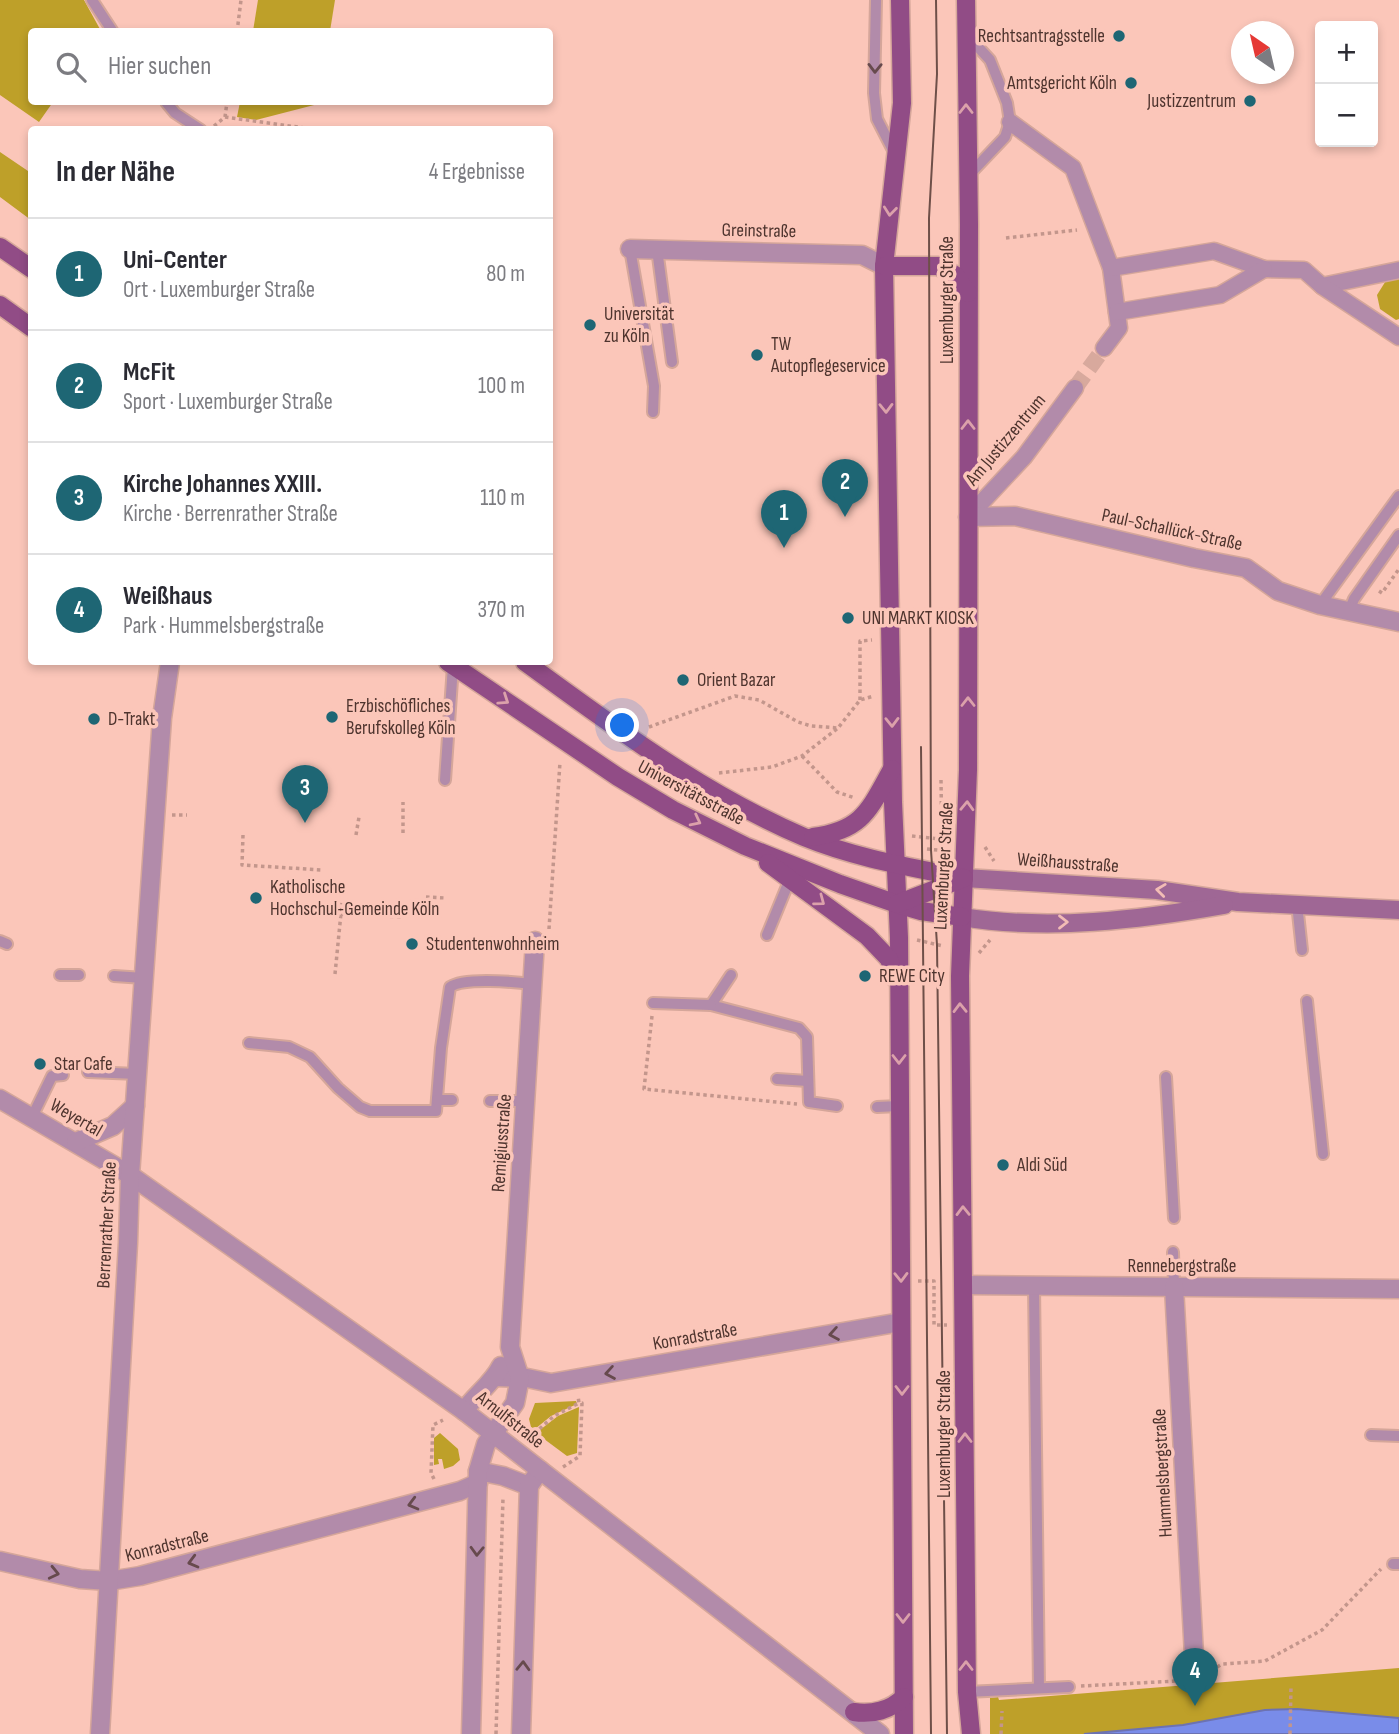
<!DOCTYPE html>
<html lang="de">
<meta charset="utf-8">
<style>
:root{--surface:#fff;--page:#f2f2f3;--text:#2b2b33;--muted:#7c7c81;--line:#e1e1e2;--accent:#1e6674}
body{margin:0;font-family:"Sofia Sans Condensed",sans-serif;background:var(--page);color:var(--text)}
.controls{position:absolute;right:21px;top:21px;display:grid;overflow:hidden;border-radius:7px;box-shadow:0 4px 10px #0003}
.controls button{width:63px;height:63px;display:grid;place-items:center;padding:0;border:0;border-bottom:2px solid var(--line);background:var(--surface);color:var(--text);font:35px sans-serif}
.compass{position:absolute;left:1231px;top:21px;width:63px;height:63px;border-radius:50%;background:var(--surface);box-shadow:0 4px 10px #0003;rotate:326deg}
.you{position:absolute;left:623px;top:726px;width:24px;height:24px;margin:-18px;border:5px solid #fff;border-radius:50%;background:#1a73e8;box-shadow:0 0 0 10px #1a73e833}
.badge{display:grid;place-items:center;width:46px;height:46px;border-radius:50%;background:var(--accent);color:#fff;font-size:23px;font-weight:700}
.pin{position:absolute;translate:-50% -58px;filter:drop-shadow(0 2px 4px #0008)}
.pin::after{content:'';position:absolute;top:37px;width:24px;height:21px;background:inherit;clip-path:polygon(0 0,100% 0,50% 100%)}
.list{margin:0;padding:0;list-style:none}
h2{display:flex;justify-content:space-between;align-items:center;height:91px;margin:0;padding:0 28px;font-size:30px}
h2 small{font-size:23px;font-weight:400;color:var(--muted)}
.list li{display:grid;grid-template-columns:46px 1fr auto;gap:21px;align-items:center;box-sizing:border-box;height:112px;padding:0 28px;border-top:2px solid var(--line)}
.list b{display:block;font-size:26px;white-space:nowrap}
.list p{margin:0;font-size:23px;white-space:nowrap;color:var(--muted)}
.list em{font-size:23px;font-style:normal;color:var(--muted)}
.icon{flex:none;width:38px;height:38px;fill:none;stroke:currentColor;stroke-width:2;stroke-linecap:round;stroke-linejoin:round}
.map{position:relative;flex:none;width:1399px;height:1734px;overflow:hidden}
.search{position:absolute;background:var(--surface);box-shadow:0 4px 10px #0003;left:28px;top:28px;width:525px;height:77px;display:flex;align-items:center;gap:18px;box-sizing:border-box;padding:0 24px;border-radius:7px;color:var(--muted);font-size:26px}
.panel{position:absolute;background:var(--surface);box-shadow:0 4px 10px #0003;left:28px;top:126px;width:525px;height:539px;border-radius:7px}
.map>svg:first-child{display:block}
.green{fill:#bea029}
.water{fill:#798ce9;stroke:#6c72b1;stroke-width:2}
.lines{fill:none;stroke-linecap:round;stroke-linejoin:round}
.pedestrian-tunnel{stroke:#d8a99d;stroke-width:16;stroke-dasharray:16 8;stroke-linecap:butt}
.service-casing{stroke:#d5a69a;stroke-width:14}
.pedestrian-casing{stroke:#d5a69a;stroke-width:19}
.minor-casing{stroke:#d5a69a;stroke-width:21}
.tertiary-casing{stroke:#d5a69a;stroke-width:21}
.secondary-casing{stroke:#d5a69a;stroke-width:21}
.primary-casing{stroke:#d5a69a;stroke-width:21}
.path{stroke:#c3968c;stroke-width:3.5;stroke-dasharray:3.5 3.5;stroke-linecap:butt}
.service{stroke:#b28baa;stroke-width:10}
.pedestrian{stroke:#b28baa;stroke-width:16}
.minor{stroke:#b28baa;stroke-width:18}
.tertiary{stroke:#b28baa;stroke-width:18}
.secondary{stroke:#9f6795;stroke-width:18}
.primary{stroke:#914c86;stroke-width:18}
.tram{stroke:#6e4f48;stroke-width:2}
.oneway{stroke:#674a4d}
.oneway2{stroke:#dba1aa}
.oneway3{stroke:#f2bcb5}
.poi-dot{fill:#1e6674;stroke:#fbc6b9;stroke-width:2.5}
.labels{text-anchor:middle;dominant-baseline:central;stroke-width:7;stroke-linejoin:round;paint-order:stroke}
.poi-label{font-size:19px;fill:#4e342e;stroke:#fbc6b9;text-anchor:start}
.street-label{font-size:19px;fill:#4e342e;stroke:#fbc6b9}
</style>
<div class="map">
<svg width="1399" height="1734" viewBox="0 0 1399 1734">
<rect width="100%" height="100%" fill="#fbc6b9"/>
<!-- green -->
<g class="green">
<path d="M 0,0 L 84,0 L 101,31 L 32,32 L 32,102 L 53,102 L 39,122 L 0,95 Z"/>
<path d="M 258,0 L 335,0 L 330,31 L 253,31 Z"/>
<path d="M 240,102 L 318,102 L 318,104 L 256,120 L 237,117 Z"/>
<path d="M 0,152 L 28,171 L 31,166 L 31,220 L 0,197 Z"/>
<path d="M 1397,278 L 1399,279 L 1399,319 L 1396,320 L 1380,309 L 1377,295 L 1387,279 Z"/>
<path d="M 576,1401 L 577,1404 L 551,1416 L 535,1429 L 531,1427 L 529,1419 L 535,1403 Z"/>
<path d="M 579,1407 L 577,1453 L 567,1456 L 536,1433 L 558,1416 Z"/>
<path d="M 440,1433 L 458,1449 L 460,1460 L 453,1466 L 444,1469 L 442,1459 L 438,1459 L 439,1464 L 434,1465 L 434,1438 Z"/>
<path d="M 1399,1668 L 1399,1734 L 990,1734 L 990,1698 L 998,1697 L 999,1700 Z"/>
</g>
<!-- water -->
<path class="water" d="M 1297,1709 L 1399,1718 L 1399,1734 L 1084,1734 L 1183,1725 L 1265,1710 Z"/>
<g class="lines">
<!-- pedestrian-tunnel -->
<path class="pedestrian-tunnel" d="M 1075,388 L 1104,348"/>
<defs>
<g id="service">
<path d="M 92,0 L 113,32"/>
<path d="M 876,0 L 874,93 L 877,119 L 895,154"/>
<path d="M 166,102 L 175,113 L 201,130"/>
<path d="M 967,177 L 1005,137 L 1010,122 L 1007,103 L 990,60 L 968,36"/>
<path d="M 630,249 L 654,386 L 653,412"/>
<path d="M 657,249 L 672,362"/>
<path d="M 1320,605 L 1399,496"/>
<path d="M 1349,611 L 1354,599 L 1399,535"/>
<path d="M 445,780 L 453,666"/>
<path d="M 1297,904 L 1302,950"/>
<path d="M 767,935 L 790,879"/>
<path d="M 0,941 L 7,944"/>
<path d="M 60,975 L 79,975"/>
<path d="M 731,975 L 711,1005 L 799,1028 L 807,1037 L 809,1102 L 837,1106"/>
<path d="M 114,976 L 144,978"/>
<path d="M 1307,1001 L 1323,1154"/>
<path d="M 653,1003 L 711,1005"/>
<path d="M 249,1043 L 289,1047 L 310,1057 L 338,1088 L 360,1107 L 370,1111 L 436,1111 L 441,1048 L 450,987 C 464,977 515,982 533,984"/>
<path d="M 88,1072 L 138,1074"/>
<path d="M 1166,1077 L 1174,1218"/>
<path d="M 777,1079 L 808,1081"/>
<path d="M 437,1100 L 452,1100"/>
<path d="M 490,1101 L 525,1101"/>
<path d="M 877,1107 L 899,1106"/>
<path d="M 32,1117 L 52,1076 L 63,1075"/>
<path d="M 1173,1252 L 1174,1287"/>
<path d="M 1034,1286 L 1039,1688"/>
<path d="M 1371,1435 L 1399,1436"/>
<path d="M 1393,1564 L 1399,1564"/>
<path d="M 967,1692 L 1069,1687"/>
</g>
<g id="pedestrian">
<path d="M 1010,122 L 1073,168 L 1111,268 L 1119,328 L 1104,348"/>
<path d="M 1111,268 L 1214,251 L 1264,269 L 1304,270 L 1322,286 L 1399,270"/>
<path d="M 1322,286 L 1399,337"/>
<path d="M 1117,312 L 1220,295 L 1264,269"/>
<path d="M 968,517 L 1024,457 L 1075,388"/>
</g>
<g id="minor">
<path d="M 630,249 L 862,255 L 884,266"/>
<path d="M 968,517 L 1015,516 L 1194,558 L 1246,568 L 1278,591 L 1320,605 L 1399,622"/>
<path d="M 964,1285 L 1399,1289"/>
<path d="M 1174,1287 L 1194,1655"/>
<path d="M 496,1377 L 527,1378 L 551,1383 L 901,1322"/>
<path d="M 464,1411 C 475,1395 493,1383 501,1366"/>
<path d="M 478,1471 L 503,1476 L 529,1486"/>
<path d="M 0,1561 L 80,1579 L 109,1581 L 140,1576 L 460,1491 L 478,1483"/>
<path d="M 471,1734 L 478,1471 L 486,1444 L 515,1403 L 520,1378 L 510,1347 L 535,941"/>
<path d="M 521,1734 L 529,1486 L 540,1470"/>
</g>
<g id="tertiary">
<path d="M 0,1099 L 130,1175 L 464,1411 L 880,1734"/>
<path d="M 76,1142 L 113,1126 L 135,1106"/>
<path d="M 100,1734 L 128,1243 L 130,1175 L 162,718 L 170,662"/>
</g>
<g id="secondary">
<path d="M 964,878 L 1157,890 L 1238,902 L 1399,910"/>
<path d="M 962,917 C 1049,931 1139,920 1224,905"/>
</g>
<g id="primary">
<path d="M 900,0 L 902,103 L 884,266 L 893,802 L 899,938 L 904,1734"/>
<path d="M 966,0 L 969,224 L 968,770 L 960,976 L 967,1692 L 971,1734"/>
<path d="M 0,247 L 32,269"/>
<path d="M 884,266 L 938,266 L 955,275 L 968,293"/>
<path d="M 0,305 L 32,328"/>
<path d="M 448,662 L 618,777 L 673,810 L 745,846 L 840,884 L 897,904 L 921,911 L 962,917"/>
<path d="M 525,662 C 613,726 703,794 804,837 C 855,858 910,867 964,878"/>
<path d="M 813,837 C 863,830 869,810 892,769"/>
<path d="M 768,863 L 867,936 L 889,959 L 895,978"/>
<path d="M 897,904 L 964,878"/>
<path d="M 854,1712 C 872,1715 891,1710 904,1697"/>
</g>
</defs>
<!-- service casing -->
<use href="#service" class="service-casing"/>
<!-- pedestrian casing -->
<use href="#pedestrian" class="pedestrian-casing"/>
<!-- minor casing -->
<use href="#minor" class="minor-casing"/>
<!-- tertiary casing -->
<use href="#tertiary" class="tertiary-casing"/>
<!-- secondary casing -->
<use href="#secondary" class="secondary-casing"/>
<!-- primary casing -->
<use href="#primary" class="primary-casing"/>
<!-- path -->
<g class="path">
<path d="M 237,32 L 241,0"/>
<path d="M 225,117 L 319,130"/>
<path d="M 214,126 L 225,117 L 227,102"/>
<path d="M 1006,238 L 1077,230"/>
<path d="M 1379,591 L 1382,593 L 1399,569"/>
<path d="M 860,700 L 860,641 L 872,640"/>
<path d="M 649,727 L 735,696 L 759,700 L 798,722 L 811,726 L 838,728 L 860,700 L 874,696"/>
<path d="M 802,756 L 837,792 L 855,798"/>
<path d="M 719,773 L 772,767 L 802,756 L 838,728"/>
<path d="M 941,780 L 942,851"/>
<path d="M 172,815 L 187,815"/>
<path d="M 403,833 L 403,802"/>
<path d="M 243,835 L 242,865 L 322,870"/>
<path d="M 356,835 L 359,817"/>
<path d="M 912,836 L 949,840"/>
<path d="M 985,847 L 994,861"/>
<path d="M 927,849 L 947,851"/>
<path d="M 426,897 L 446,898"/>
<path d="M 341,914 L 401,917"/>
<path d="M 549,929 L 560,762"/>
<path d="M 917,940 L 943,946"/>
<path d="M 979,953 L 990,940"/>
<path d="M 335,974 L 342,903"/>
<path d="M 652,1016 L 644,1089 L 797,1104"/>
<path d="M 918,1281 L 934,1281 L 934,1325 L 947,1325"/>
<path d="M 529,1438 L 554,1416 L 579,1403"/>
<path d="M 563,1467 L 580,1456 L 582,1403 L 579,1403 L 578,1396"/>
<path d="M 434,1479 L 431,1473 L 433,1425 L 443,1420"/>
<path d="M 1081,1686 L 1196,1680 L 1222,1664 L 1265,1661 L 1322,1630 L 1381,1569"/>
<path d="M 496,1734 L 503,1498"/>
<path d="M 1001,1734 L 1002,1711"/>
<path d="M 1290,1734 L 1291,1687"/>
</g>
<!-- service -->
<use href="#service" class="service"/>
<!-- pedestrian -->
<use href="#pedestrian" class="pedestrian"/>
<!-- minor -->
<use href="#minor" class="minor"/>
<!-- tertiary -->
<use href="#tertiary" class="tertiary"/>
<!-- secondary -->
<use href="#secondary" class="secondary"/>
<!-- primary -->
<use href="#primary" class="primary"/>
<!-- tram -->
<g class="tram">
<path d="M 936,0 L 937,74 L 929,218 L 931,850 L 937,945 L 947,1734"/>
<path d="M 921,747 L 931,1734"/>
</g>
</g>
<!-- one-way arrows -->
<defs><path id="oneway-chevron" d="M-2-3.5L2.5 0L-2 3.5" fill="none" stroke-width="1.6" stroke-linecap="round" stroke-linejoin="round" transform="scale(1.75)"/></defs>
<g class="oneway">
<use href="#oneway-chevron" transform="translate(875 68) rotate(91)"/>
<use href="#oneway-chevron" transform="translate(834 1334) rotate(170)"/>
<use href="#oneway-chevron" transform="translate(610 1373) rotate(170)"/>
<use href="#oneway-chevron" transform="translate(413 1504) rotate(165)"/>
<use href="#oneway-chevron" transform="translate(477 1551) rotate(92)"/>
<use href="#oneway-chevron" transform="translate(193 1562) rotate(165)"/>
<use href="#oneway-chevron" transform="translate(54 1573) rotate(13)"/>
<use href="#oneway-chevron" transform="translate(523 1666) rotate(-88)"/>
</g>
<g class="oneway2">
<use href="#oneway-chevron" transform="translate(966 109) rotate(-90)"/>
<use href="#oneway-chevron" transform="translate(890 211) rotate(96)"/>
<use href="#oneway-chevron" transform="translate(886 408) rotate(89)"/>
<use href="#oneway-chevron" transform="translate(968 425) rotate(-90)"/>
<use href="#oneway-chevron" transform="translate(504 700) rotate(34)"/>
<use href="#oneway-chevron" transform="translate(968 702) rotate(-90)"/>
<use href="#oneway-chevron" transform="translate(892 722) rotate(89)"/>
<use href="#oneway-chevron" transform="translate(967 806) rotate(-88)"/>
<use href="#oneway-chevron" transform="translate(696 821) rotate(27)"/>
<use href="#oneway-chevron" transform="translate(820 901) rotate(37)"/>
<use href="#oneway-chevron" transform="translate(960 1008) rotate(-91)"/>
<use href="#oneway-chevron" transform="translate(899 1059) rotate(90)"/>
<use href="#oneway-chevron" transform="translate(963 1211) rotate(-91)"/>
<use href="#oneway-chevron" transform="translate(901 1277) rotate(89)"/>
<use href="#oneway-chevron" transform="translate(902 1390) rotate(90)"/>
<use href="#oneway-chevron" transform="translate(965 1438) rotate(-90)"/>
<use href="#oneway-chevron" transform="translate(903 1618) rotate(90)"/>
<use href="#oneway-chevron" transform="translate(966 1666) rotate(-90)"/>
</g>
<g class="oneway3">
<use href="#oneway-chevron" transform="translate(1161 890) rotate(-173)"/>
<use href="#oneway-chevron" transform="translate(1063 922)"/>
</g>
<!-- markers -->
<g class="poi-dot">
<circle cx="1119" cy="36" r="7"/>
<circle cx="1131" cy="83" r="7"/>
<circle cx="1250" cy="101" r="7"/>
<circle cx="590" cy="325" r="7"/>
<circle cx="757" cy="355" r="7"/>
<circle cx="848" cy="618" r="7"/>
<circle cx="683" cy="680" r="7"/>
<circle cx="332" cy="717" r="7"/>
<circle cx="94" cy="719" r="7"/>
<circle cx="256" cy="898" r="7"/>
<circle cx="412" cy="944" r="7"/>
<circle cx="865" cy="976" r="7"/>
<circle cx="40" cy="1064" r="7"/>
<circle cx="1003" cy="1165" r="7"/>
</g>
<g class="labels">
<!-- poi labels -->
<g class="poi-label">
<text x="1105" y="36" text-anchor="end">Rechtsantragsstelle</text>
<text x="1117" y="83" text-anchor="end">Amtsgericht Köln</text>
<text x="1236" y="101" text-anchor="end">Justizzentrum</text>
<text x="604" y="314">Universität<tspan x="604" dy="22">zu Köln</tspan></text>
<text x="771" y="344">TW<tspan x="771" dy="22">Autopflegeservice</tspan></text>
<text x="862" y="618">UNI MARKT KIOSK</text>
<text x="697" y="680">Orient Bazar</text>
<text x="346" y="706">Erzbischöfliches<tspan x="346" dy="22">Berufskolleg Köln</tspan></text>
<text x="108" y="719">D-Trakt</text>
<text x="270" y="887">Katholische<tspan x="270" dy="22">Hochschul-Gemeinde Köln</tspan></text>
<text x="426" y="944">Studentenwohnheim</text>
<text x="879" y="976">REWE City</text>
<text x="54" y="1064">Star Cafe</text>
<text x="1017" y="1165">Aldi Süd</text>
</g>
<!-- street labels -->
<g class="street-label">
<text transform="translate(759 231) rotate(1)">Greinstraße</text>
<text transform="translate(947 300) rotate(-90)">Luxemburger Straße</text>
<text transform="translate(1006 440) rotate(-50)">Am Justizzentrum</text>
<text transform="translate(1172 530) rotate(12)">Paul-Schallück-Straße</text>
<text transform="translate(691 793) rotate(28)">Universitätsstraße</text>
<text transform="translate(1068 863) rotate(4)">Weißhausstraße</text>
<text transform="translate(944 866) rotate(-87)">Luxemburger Straße</text>
<text transform="translate(76 1118) rotate(30)">Weyertal</text>
<text transform="translate(502 1143) rotate(-86)">Remigiusstraße</text>
<text transform="translate(107 1225) rotate(-87)">Berrenrather Straße</text>
<text x="1182" y="1266">Rennebergstraße</text>
<text transform="translate(695 1337) rotate(-10)">Konradstraße</text>
<text transform="translate(510 1420) rotate(38)">Arnulfstraße</text>
<text transform="translate(944 1434) rotate(-90)">Luxemburger Straße</text>
<text transform="translate(1163 1473) rotate(-93)">Hummelsbergstraße</text>
<text transform="translate(167 1546) rotate(-14)">Konradstraße</text>
</g>
</g>
</svg>
<div class="controls">
<button>+</button>
<button>−</button>
</div>
<svg class="compass" viewBox="-18 -18 36 36"><path d="M0-13l5 13h-10z" fill="#e53935"/><path d="M0 13l5-13h-10z" fill="#7c7c81"/></svg>
<div class="you"></div>
<div class="pin badge" style="left:784px;top:548px">1</div>
<div class="pin badge" style="left:845px;top:517px">2</div>
<div class="pin badge" style="left:305px;top:823px">3</div>
<div class="pin badge" style="left:1195px;top:1706px">4</div>
<div class="search"><svg class="icon" aria-label="search" viewBox="0 0 24 24"><circle cx="10" cy="10" r="6"/><path d="M15 15l6 6"/></svg>Hier suchen</div>
<section class="panel">
<h2>In der Nähe<small>4 Ergebnisse</small></h2>
<ul class="list">
<li><span class="badge">1</span><div><b>Uni-Center</b><p>Ort · Luxemburger Straße</p></div><em>80 m</em></li>
<li><span class="badge">2</span><div><b>McFit</b><p>Sport · Luxemburger Straße</p></div><em>100 m</em></li>
<li><span class="badge">3</span><div><b>Kirche Johannes XXIII.</b><p>Kirche · Berrenrather Straße</p></div><em>110 m</em></li>
<li><span class="badge">4</span><div><b>Weißhaus</b><p>Park · Hummelsbergstraße</p></div><em>370 m</em></li>
</ul>
</section>
</div>
